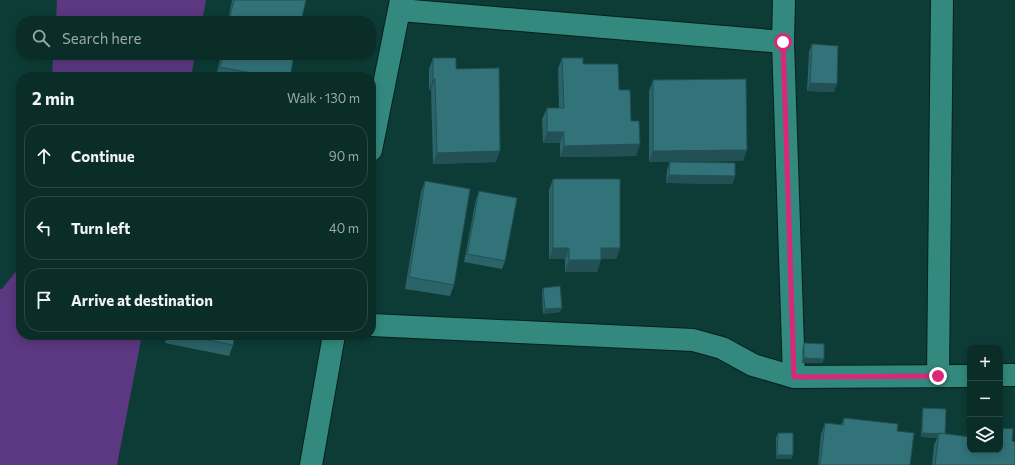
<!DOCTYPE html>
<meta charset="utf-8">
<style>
:root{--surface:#0a2d28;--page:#133530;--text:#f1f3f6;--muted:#99a8a8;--line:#2a4945}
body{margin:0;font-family:Commissioner,sans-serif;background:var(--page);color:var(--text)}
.controls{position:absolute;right:12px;bottom:12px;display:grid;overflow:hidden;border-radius:8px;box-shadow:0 2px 10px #0003}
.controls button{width:36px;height:36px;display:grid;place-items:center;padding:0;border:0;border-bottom:1px solid var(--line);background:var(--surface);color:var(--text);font:20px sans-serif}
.stop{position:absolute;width:12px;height:12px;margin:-9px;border:3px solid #db2777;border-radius:50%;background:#fff}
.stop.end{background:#db2777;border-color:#fff;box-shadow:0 1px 4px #0008}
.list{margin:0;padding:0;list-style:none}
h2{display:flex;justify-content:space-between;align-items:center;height:52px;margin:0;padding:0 16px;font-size:17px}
h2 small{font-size:13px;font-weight:400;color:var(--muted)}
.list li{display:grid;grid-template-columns:26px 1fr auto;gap:12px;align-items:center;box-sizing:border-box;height:64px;margin:0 8px 8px;padding:0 8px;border:1px solid var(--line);border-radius:16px}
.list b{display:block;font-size:15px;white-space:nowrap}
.list em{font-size:13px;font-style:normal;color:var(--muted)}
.icon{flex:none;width:22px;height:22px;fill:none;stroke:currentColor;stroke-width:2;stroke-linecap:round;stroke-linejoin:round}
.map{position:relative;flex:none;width:1015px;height:465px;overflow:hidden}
.search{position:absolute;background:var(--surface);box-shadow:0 2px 10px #0003;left:16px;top:16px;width:360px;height:44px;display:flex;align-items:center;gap:10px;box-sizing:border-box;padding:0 14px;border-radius:16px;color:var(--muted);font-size:15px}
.panel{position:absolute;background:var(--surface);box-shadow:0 2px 10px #0003;left:16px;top:72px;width:360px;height:268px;border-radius:16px}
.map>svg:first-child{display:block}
.green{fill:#5b3881}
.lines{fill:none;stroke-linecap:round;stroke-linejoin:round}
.street-casing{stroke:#05201d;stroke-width:24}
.street{stroke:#33897e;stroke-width:22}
.wall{fill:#2a6368}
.shaded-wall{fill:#225055}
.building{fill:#317379;stroke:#225055}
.route{stroke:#db2777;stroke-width:5}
</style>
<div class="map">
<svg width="1015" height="465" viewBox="0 0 1015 465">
<rect width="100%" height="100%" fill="#0d3c36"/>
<!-- green -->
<g class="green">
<path d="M 57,0 L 206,0 L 202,21 L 56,21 Z"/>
<path d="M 53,55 L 195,55 L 191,77 L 52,77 Z"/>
<path d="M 21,265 L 21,335 L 142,335 L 117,465 L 0,465 L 0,289 L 2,289 Z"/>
</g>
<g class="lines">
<defs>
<g id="street">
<path d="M 784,0 L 783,42 L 794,377"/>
<path d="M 400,10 L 783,42"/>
<path d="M 371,150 L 401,0"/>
<path d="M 371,325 L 693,340 L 722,348 L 753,365 L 794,377 L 970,376"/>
<path d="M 1000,375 L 1015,375"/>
<path d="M 938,376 L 942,0"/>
<path d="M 311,465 L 334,335"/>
</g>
</defs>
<!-- street casing -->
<use href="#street" class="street-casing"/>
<!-- street -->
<use href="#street" class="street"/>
</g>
<!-- wall -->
<g class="wall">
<path d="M 232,0 L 306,0 L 301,21 L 228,21 Z"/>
<path d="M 812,44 L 834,92 L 807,91 L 809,52 Z"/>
<path d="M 221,55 L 294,55 L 290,77 L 216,77 Z"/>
<path d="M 433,58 L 456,69 L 496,162 L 433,164 L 431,90 L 429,90 L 429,69 Z"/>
<path d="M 562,58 L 583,64 L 619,90 L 640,144 L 636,156 L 560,157 L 560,143 L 543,143 L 542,119 L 547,108 L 559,108 L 558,69 Z"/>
<path d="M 653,80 L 743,161 L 649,162 L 649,91 Z"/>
<path d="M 670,162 L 735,176 L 732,184 L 666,183 L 667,170 Z"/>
<path d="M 553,179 L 620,248 L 616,259 L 601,259 L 597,272 L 565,272 L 565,259 L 549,259 L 549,190 Z"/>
<path d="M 425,181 L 454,285 L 450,296 L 405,289 L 421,192 Z"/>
<path d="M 479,191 L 505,261 L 502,269 L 464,262 L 476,199 Z"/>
<path d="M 543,288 L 560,312 L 543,314 L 542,292 Z"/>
<path d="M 167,335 L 235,335 L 233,345 L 229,356 L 165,343 Z"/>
<path d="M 804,343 L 824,359 L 822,363 L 802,363 L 802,348 Z"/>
<path d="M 923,408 L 945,434 L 1012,441 L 1015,465 L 932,465 L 934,445 L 937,438 L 921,437 L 922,412 Z"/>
<path d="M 844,418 L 897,431 L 910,465 L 818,465 L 821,434 L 825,423 L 841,425 Z"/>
<path d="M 778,433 L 793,455 L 791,459 L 776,459 L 776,437 Z"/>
</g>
<!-- shaded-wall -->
<g class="shaded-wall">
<path d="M 433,79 L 435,79 L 431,90 L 429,90 Z"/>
<path d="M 810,83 L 837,84 L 834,92 L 807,91 Z"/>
<path d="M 547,132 L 564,132 L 560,143 L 543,143 Z"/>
<path d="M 640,144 L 636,156 L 560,157 L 564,146 Z"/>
<path d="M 747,150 L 743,161 L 649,162 L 653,151 Z"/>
<path d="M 500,151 L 496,162 L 433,164 L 437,153 Z"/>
<path d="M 669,175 L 735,176 L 732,184 L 666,183 Z"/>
<path d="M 553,248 L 569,248 L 565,259 L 549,259 Z"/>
<path d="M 601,248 L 620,248 L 616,259 L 597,259 Z"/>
<path d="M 569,260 L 601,260 L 597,272 L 565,272 Z"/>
<path d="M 562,308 L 560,312 L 543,314 L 545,309 Z"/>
<path d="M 804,358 L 824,359 L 822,363 L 802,363 Z"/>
<path d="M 922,433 L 938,434 L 937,438 L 921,437 Z"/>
<path d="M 777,455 L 793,455 L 791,459 L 776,459 Z"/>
</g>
<!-- building -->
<g class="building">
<path d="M 234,0 L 306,0 L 301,21 L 229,21 Z"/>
<path d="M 812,44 L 838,46 L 837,84 L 810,83 Z"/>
<path d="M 223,55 L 294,55 L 290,77 L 272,77 L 220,67 Z"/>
<path d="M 433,58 L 456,58 L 456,69 L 499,68 L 500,151 L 437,153 L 435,79 L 433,79 Z"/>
<path d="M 562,58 L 583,58 L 583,64 L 618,64 L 619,90 L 630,90 L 631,121 L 639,121 L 640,144 L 564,146 L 564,132 L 547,132 L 547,108 L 564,108 Z"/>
<path d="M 746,79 L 747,150 L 653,151 L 653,80 Z"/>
<path d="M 670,162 L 735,163 L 735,176 L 669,175 Z"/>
<path d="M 553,179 L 620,179 L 620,248 L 601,248 L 601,260 L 569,260 L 569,248 L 553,248 Z"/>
<path d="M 425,181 L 470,189 L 454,285 L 409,277 Z"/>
<path d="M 479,191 L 517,198 L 505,261 L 467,254 Z"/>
<path d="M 560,286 L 562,308 L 545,309 L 543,288 Z"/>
<path d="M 184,335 L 235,335 L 233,345 Z"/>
<path d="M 804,343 L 824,344 L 824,359 L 804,358 Z"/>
<path d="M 923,408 L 946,409 L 945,434 L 922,433 Z"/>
<path d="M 844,418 L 898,424 L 897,431 L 914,433 L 910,465 L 820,465 L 825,423 L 843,425 Z"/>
<path d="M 1000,428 L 1013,429 L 1012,441 L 1015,442 L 1015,465 L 935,465 L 939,433 L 970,437 L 970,450 L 1000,450 Z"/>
<path d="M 778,433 L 793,433 L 793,455 L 777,455 Z"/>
</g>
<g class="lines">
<!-- route -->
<path class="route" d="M 783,42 L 794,377 L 938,376"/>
</g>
</svg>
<div class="controls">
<button>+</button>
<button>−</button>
<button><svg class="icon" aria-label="layers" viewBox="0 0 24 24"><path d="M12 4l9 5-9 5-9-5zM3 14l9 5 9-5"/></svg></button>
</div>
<div class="stop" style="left:783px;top:42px"></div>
<div class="stop end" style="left:938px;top:376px"></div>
<div class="search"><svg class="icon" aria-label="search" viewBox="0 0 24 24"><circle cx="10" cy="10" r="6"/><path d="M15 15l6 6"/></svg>Search here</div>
<section class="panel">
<h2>2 min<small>Walk · 130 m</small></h2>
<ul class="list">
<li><svg class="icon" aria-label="ahead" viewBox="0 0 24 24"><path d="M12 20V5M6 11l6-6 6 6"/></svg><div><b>Continue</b></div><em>90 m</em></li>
<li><svg class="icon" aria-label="left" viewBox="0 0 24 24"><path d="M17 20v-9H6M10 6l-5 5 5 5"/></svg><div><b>Turn left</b></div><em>40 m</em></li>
<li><svg class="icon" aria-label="arrive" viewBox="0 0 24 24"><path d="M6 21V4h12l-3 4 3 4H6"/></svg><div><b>Arrive at destination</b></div></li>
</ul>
</section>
</div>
